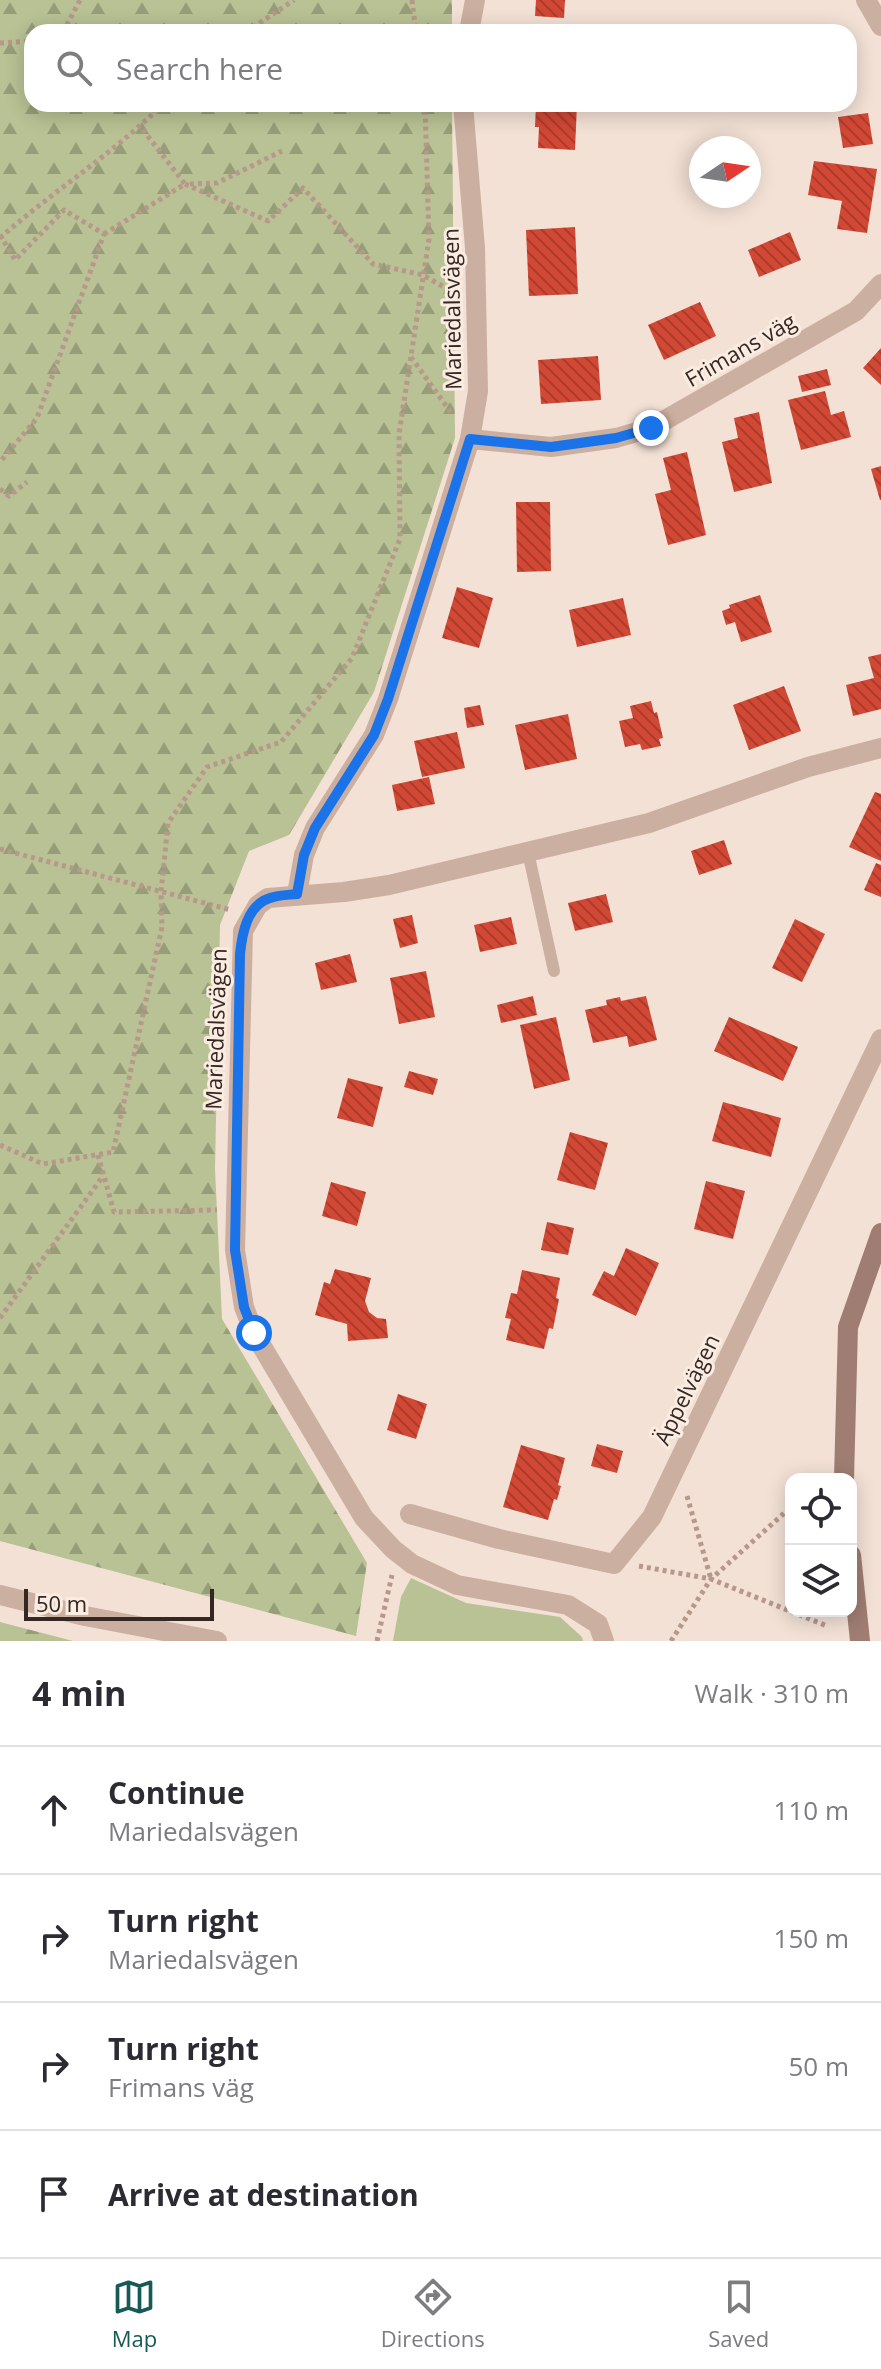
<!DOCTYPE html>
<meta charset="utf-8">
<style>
:root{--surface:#fff;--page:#f7f7f7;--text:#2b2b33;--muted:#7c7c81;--line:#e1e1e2;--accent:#175955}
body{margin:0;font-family:"Open Sans",sans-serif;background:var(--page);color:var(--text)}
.controls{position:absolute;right:24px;bottom:24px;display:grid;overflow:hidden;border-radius:16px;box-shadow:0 4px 20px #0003}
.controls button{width:72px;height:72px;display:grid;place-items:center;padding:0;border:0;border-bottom:2px solid var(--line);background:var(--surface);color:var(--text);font:40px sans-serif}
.compass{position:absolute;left:689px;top:136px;width:72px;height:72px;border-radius:50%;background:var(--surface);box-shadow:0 4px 20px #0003;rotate:77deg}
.scale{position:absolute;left:24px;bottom:20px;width:190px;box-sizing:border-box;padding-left:8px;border:4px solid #342724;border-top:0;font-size:22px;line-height:28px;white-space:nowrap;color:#342724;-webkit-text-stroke:6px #faece1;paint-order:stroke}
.stop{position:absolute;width:24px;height:24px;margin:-18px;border:6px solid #1a73e8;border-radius:50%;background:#fff}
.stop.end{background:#1a73e8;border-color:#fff;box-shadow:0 2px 8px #0008}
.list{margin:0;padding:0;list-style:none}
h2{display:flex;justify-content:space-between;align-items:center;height:104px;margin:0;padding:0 32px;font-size:34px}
h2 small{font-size:26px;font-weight:400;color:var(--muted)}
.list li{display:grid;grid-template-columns:52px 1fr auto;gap:24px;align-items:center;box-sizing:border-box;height:128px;padding:0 32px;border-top:2px solid var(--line)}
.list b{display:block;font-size:30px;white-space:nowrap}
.list p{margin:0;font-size:26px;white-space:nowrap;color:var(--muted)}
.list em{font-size:26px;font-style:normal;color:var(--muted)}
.icon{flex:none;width:44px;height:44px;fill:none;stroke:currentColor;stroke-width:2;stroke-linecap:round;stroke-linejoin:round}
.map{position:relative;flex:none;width:881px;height:1641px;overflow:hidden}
.search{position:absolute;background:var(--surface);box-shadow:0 4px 20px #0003;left:24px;right:24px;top:24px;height:88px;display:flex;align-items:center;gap:20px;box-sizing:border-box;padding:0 28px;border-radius:24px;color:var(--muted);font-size:30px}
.sheet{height:616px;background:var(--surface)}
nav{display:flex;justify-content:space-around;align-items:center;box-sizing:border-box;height:112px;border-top:2px solid var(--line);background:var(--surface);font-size:22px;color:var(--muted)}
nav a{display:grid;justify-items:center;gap:4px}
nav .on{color:var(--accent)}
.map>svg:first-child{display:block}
.grass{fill:#b8c294}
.forest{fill:url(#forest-firs)}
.building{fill:url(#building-back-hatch)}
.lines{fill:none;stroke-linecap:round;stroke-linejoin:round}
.path{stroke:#b7988a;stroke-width:5;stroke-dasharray:4 4;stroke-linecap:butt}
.lane{stroke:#cbafa0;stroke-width:12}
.street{stroke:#cbafa0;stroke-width:20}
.secondary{stroke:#9f7d72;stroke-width:20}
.route{stroke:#1a73e8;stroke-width:10}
.labels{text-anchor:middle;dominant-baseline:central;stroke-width:6;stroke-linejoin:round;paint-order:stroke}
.street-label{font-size:22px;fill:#342724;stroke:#faece1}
</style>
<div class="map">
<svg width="881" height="1641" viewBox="0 0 881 1641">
<defs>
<pattern id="forest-firs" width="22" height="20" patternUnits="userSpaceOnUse" patternTransform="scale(2)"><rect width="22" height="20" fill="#b8c294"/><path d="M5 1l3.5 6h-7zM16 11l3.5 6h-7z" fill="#969e79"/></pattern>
<pattern id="building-back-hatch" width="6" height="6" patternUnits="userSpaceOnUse" patternTransform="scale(2)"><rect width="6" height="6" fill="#d14835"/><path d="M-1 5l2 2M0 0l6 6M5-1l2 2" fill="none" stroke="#aa3c2d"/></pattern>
</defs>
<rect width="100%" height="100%" fill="#f3e1d5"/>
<!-- grass -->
<path class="grass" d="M 411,1578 L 466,1603 L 560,1617 L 582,1637 L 583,1641 L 393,1641 L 401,1597 Z"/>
<!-- forest -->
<g class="forest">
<path d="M 0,0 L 452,0 L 452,32 L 32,32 L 32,104 L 452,104 L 455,438 L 374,692 L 289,835 L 249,851 L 220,925 L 215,1169 L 222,1319 L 367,1563 L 356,1636 L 0,1541 Z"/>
<path d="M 0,1622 L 73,1641 L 0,1641 Z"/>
</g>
<!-- building -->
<g class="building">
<path d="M 536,0 L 565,0 L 564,18 L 535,16 Z"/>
<path d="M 536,104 L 577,104 L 575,150 L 538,148 L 539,127 L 535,127 Z"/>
<path d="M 790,104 L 837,104 L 837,106 L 790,110 Z"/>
<path d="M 868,113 L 873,144 L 843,148 L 838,117 Z"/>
<path d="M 814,161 L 877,169 L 867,233 L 837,229 L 842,201 L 808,195 Z"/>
<path d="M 575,227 L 578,294 L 529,296 L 526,230 Z"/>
<path d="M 790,232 L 801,260 L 759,277 L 748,250 Z"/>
<path d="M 700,302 L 716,336 L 664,360 L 648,325 Z"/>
<path d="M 881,348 L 881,385 L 863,368 Z"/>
<path d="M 598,356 L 601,400 L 541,404 L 538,360 Z"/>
<path d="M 827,369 L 831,385 L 802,392 L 798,376 Z"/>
<path d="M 825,391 L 831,415 L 844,411 L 851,437 L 801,450 L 788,400 Z"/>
<path d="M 759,412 L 772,483 L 734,492 L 722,442 L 738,438 L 734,418 Z"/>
<path d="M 687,452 L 706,535 L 668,545 L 655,494 L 671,490 L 663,458 Z"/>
<path d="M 881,466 L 881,500 L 880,500 L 871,469 Z"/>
<path d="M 516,502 L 550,502 L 551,571 L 517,572 Z"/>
<path d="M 457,587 L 493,598 L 479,648 L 442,638 Z"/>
<path d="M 760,595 L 772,632 L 741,642 L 735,622 L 726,625 L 722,611 L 730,608 L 729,605 Z"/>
<path d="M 623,598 L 631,635 L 577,647 L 569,610 Z"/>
<path d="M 881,654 L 881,709 L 853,716 L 846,685 L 874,678 L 868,657 Z"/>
<path d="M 784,686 L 801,731 L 749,750 L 733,705 Z"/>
<path d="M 651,701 L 654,713 L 657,712 L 663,738 L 659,739 L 661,746 L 642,750 L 640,744 L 625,747 L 619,721 L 633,718 L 630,706 Z"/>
<path d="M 480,705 L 484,725 L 467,728 L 464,708 Z"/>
<path d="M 568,714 L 577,759 L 525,770 L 515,725 Z"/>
<path d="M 457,732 L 465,768 L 422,777 L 414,741 Z"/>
<path d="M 429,777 L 435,804 L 397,811 L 392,785 Z"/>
<path d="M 875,792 L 881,794 L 881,861 L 849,847 Z"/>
<path d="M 724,840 L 732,864 L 699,875 L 691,851 Z"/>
<path d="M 876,863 L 881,865 L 881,897 L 864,890 Z"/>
<path d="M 606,894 L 613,922 L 575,931 L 568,903 Z"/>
<path d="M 412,915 L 418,943 L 400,948 L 393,919 Z"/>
<path d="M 511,917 L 517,944 L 480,952 L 474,925 Z"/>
<path d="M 795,919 L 825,934 L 802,982 L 772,968 Z"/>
<path d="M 350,954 L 357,982 L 321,990 L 315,963 Z"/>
<path d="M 426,971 L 435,1017 L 399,1024 L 390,978 Z"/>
<path d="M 533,996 L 537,1015 L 501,1023 L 497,1005 Z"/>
<path d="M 646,996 L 657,1040 L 629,1047 L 627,1036 L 593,1043 L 585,1010 L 607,1005 L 606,1000 L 620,997 L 621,1001 Z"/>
<path d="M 556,1017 L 570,1080 L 534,1089 L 520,1025 Z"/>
<path d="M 729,1017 L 798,1047 L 783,1081 L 714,1051 Z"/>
<path d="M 409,1071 L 438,1079 L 433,1095 L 404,1087 Z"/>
<path d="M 348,1078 L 383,1087 L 373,1127 L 337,1118 Z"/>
<path d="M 723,1102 L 781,1118 L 771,1157 L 712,1141 Z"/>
<path d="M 570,1132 L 608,1143 L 595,1190 L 557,1180 Z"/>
<path d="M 706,1181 L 745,1191 L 733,1239 L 694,1229 Z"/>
<path d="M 331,1182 L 366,1192 L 357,1226 L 322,1216 Z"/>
<path d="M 547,1222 L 574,1228 L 568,1255 L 541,1250 Z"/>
<path d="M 626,1248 L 659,1263 L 636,1316 L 592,1295 L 604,1271 L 614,1276 Z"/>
<path d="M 335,1269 L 371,1278 L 365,1301 L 369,1312 L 377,1318 L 386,1319 L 388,1338 L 348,1341 L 347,1324 L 315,1315 L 324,1282 L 330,1284 Z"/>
<path d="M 522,1270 L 560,1278 L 556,1298 L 559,1299 L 553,1329 L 549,1328 L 544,1349 L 506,1340 L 511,1319 L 505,1318 L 511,1293 L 517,1294 Z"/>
<path d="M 398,1394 L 427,1404 L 416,1439 L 387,1430 Z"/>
<path d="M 597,1444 L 623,1451 L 617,1473 L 591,1466 Z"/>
<path d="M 521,1445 L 565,1458 L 558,1485 L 561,1486 L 557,1500 L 554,1499 L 548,1520 L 503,1507 Z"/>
</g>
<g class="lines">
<!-- path -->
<g class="path">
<path d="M 412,0 L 416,32"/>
<path d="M 63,32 L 80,0"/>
<path d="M 246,32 L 294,0"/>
<path d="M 0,43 L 32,41"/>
<path d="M 146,104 L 155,111"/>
<path d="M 185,184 L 268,221 L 303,188 L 373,264 L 423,275 L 456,294"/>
<path d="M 190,184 L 217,183 L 282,151"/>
<path d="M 104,234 L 185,184 L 140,126"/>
<path d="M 0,235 L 15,260 L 64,210 L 104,234 L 37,418 L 0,462"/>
<path d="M 0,238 C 53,191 113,154 163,104"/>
<path d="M 411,357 L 452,414"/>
<path d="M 0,489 L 9,496 L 27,482"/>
<path d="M 0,849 L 231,910"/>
<path d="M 0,1145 L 43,1164 L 113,1152 L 162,927 L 161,893 L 168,823 L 207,767 L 281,742 L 352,658 L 400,539 L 399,434 L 429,239 L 425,104"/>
<path d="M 98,1155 L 114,1212 L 217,1210"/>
<path d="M 0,1318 L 103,1176"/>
<path d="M 687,1496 L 711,1579"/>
<path d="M 639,1566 L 711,1579 L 827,1626"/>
<path d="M 377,1641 L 392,1575"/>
<path d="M 671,1641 L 711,1579 L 791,1507"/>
</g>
<!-- lane -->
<path class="lane" d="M 528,852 L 554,971"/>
<!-- street -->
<g class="street">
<path d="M 866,0 L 881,26"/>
<path d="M 469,32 L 475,0"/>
<path d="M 470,439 L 551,447 L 616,438 L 651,428 L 856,311 L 881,284"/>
<path d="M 297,894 L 304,855 L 315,828 L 374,735 L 388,699 L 470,439 L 478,391 L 475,248 L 463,104"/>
<path d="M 410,1514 L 499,1539 L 614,1564 L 652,1517 L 881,1039"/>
<path d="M 0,1595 L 85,1616 L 217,1641"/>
<path d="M 604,1641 L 598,1624 L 568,1605 L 457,1585 L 412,1564 L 393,1549 L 364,1518 L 254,1333 L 244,1307 L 235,1250 L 243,931 L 258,905 L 268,898 L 344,892 L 389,885 L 649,823 L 808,767 L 881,748"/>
</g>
<!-- secondary -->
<g class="secondary">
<path d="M 844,1479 L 848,1327 L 881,1233"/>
<path d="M 851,1555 L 860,1641"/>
</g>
</g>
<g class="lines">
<!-- route -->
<path class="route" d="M 254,1333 L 244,1307 L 235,1250 L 240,954 C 242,934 247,905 270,898 C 278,895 288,895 297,894 L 304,855 L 315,828 L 374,735 L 388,699 L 470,439 L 551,447 L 616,438 L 651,428"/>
</g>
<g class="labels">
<!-- street labels -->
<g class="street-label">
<text transform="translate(451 309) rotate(-91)">Mariedalsvägen</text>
<text transform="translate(740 349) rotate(-30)">Frimans väg</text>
<text transform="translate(215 1029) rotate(-88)">Mariedalsvägen</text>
<text transform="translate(686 1389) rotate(-64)">Äppelvägen</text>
</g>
</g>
</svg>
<div class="controls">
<button><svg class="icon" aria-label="locate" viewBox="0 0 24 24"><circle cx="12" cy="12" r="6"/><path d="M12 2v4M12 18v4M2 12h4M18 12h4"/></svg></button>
<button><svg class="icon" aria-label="layers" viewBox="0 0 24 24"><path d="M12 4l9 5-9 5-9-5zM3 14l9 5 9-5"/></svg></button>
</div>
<svg class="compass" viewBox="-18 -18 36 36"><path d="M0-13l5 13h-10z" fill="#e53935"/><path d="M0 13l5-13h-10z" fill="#7c7c81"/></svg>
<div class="scale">50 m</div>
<div class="stop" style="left:254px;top:1333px"></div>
<div class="stop end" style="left:651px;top:428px"></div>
<div class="search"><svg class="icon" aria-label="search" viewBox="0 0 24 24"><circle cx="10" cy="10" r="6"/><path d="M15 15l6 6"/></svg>Search here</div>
</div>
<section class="sheet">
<h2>4 min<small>Walk · 310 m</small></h2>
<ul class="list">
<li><svg class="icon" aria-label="ahead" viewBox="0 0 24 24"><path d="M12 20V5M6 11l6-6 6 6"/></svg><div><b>Continue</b><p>Mariedalsvägen</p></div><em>110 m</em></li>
<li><svg class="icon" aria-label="right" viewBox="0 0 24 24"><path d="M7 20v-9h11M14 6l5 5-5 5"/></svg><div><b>Turn right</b><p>Mariedalsvägen</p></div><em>150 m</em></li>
<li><svg class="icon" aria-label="right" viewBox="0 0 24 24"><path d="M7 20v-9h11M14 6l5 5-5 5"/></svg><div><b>Turn right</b><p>Frimans väg</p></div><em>50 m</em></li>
<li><svg class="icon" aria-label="arrive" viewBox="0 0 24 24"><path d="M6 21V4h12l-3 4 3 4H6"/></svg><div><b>Arrive at destination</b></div></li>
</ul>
</section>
<nav>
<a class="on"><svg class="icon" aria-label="map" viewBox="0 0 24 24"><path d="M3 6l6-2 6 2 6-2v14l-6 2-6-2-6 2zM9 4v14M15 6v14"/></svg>Map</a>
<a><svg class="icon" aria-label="directions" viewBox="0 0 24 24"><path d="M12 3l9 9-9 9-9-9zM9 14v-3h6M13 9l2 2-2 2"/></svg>Directions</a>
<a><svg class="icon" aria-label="saved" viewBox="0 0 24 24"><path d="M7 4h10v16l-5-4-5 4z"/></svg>Saved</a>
</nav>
